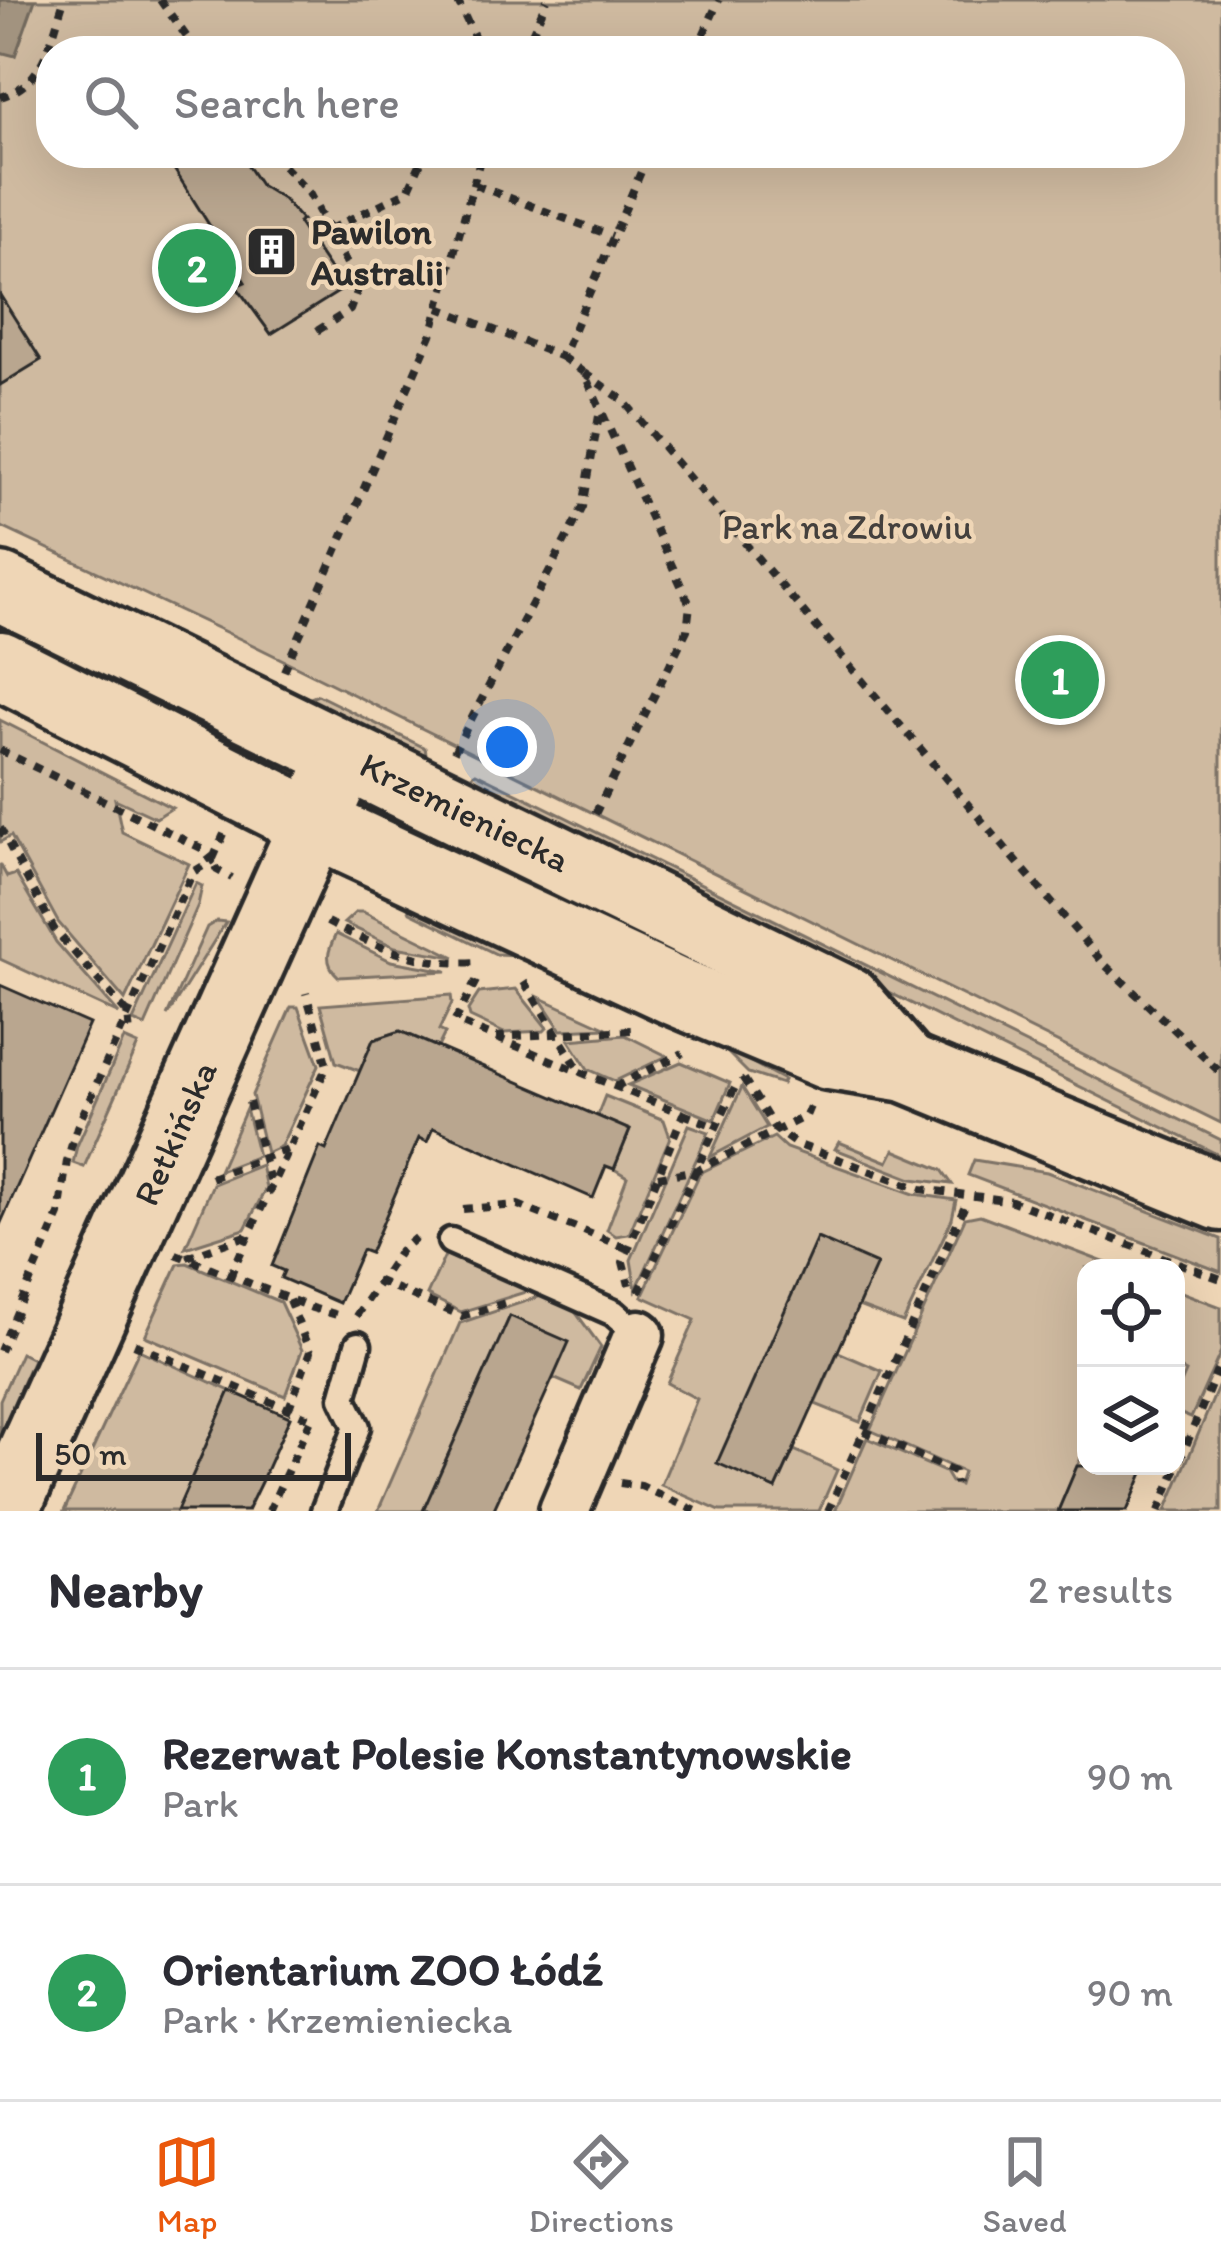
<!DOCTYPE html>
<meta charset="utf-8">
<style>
:root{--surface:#fff;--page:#f7f7f7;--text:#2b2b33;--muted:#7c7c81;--line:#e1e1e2;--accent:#ea580c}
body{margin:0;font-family:Itim,sans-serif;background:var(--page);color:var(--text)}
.controls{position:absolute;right:36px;bottom:36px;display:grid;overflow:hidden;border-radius:24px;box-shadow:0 12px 48px #0002}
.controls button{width:108px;height:108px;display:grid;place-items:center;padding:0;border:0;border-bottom:3px solid var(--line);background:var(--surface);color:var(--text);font:60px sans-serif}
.scale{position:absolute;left:36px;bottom:30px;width:315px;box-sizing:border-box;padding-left:12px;border:6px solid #2b2b2b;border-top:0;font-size:33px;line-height:42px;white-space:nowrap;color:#2b2b2b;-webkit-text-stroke:9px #efd6b6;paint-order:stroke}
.you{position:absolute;left:507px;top:747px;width:42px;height:42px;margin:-30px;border:9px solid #fff;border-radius:50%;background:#1a73e8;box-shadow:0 0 0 18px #1a73e833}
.badge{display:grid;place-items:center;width:78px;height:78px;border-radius:50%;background:var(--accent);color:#fff;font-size:39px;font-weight:700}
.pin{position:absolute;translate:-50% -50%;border:6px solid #fff;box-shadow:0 3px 12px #0006}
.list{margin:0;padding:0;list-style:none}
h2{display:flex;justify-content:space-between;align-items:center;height:156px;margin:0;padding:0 48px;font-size:51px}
h2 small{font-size:39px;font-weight:400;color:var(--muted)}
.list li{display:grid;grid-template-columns:78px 1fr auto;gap:36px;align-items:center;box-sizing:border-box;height:216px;padding:0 48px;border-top:3px solid var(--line)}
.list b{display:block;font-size:45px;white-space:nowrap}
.list p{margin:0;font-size:39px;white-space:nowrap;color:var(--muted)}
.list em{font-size:39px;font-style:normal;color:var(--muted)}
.icon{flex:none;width:66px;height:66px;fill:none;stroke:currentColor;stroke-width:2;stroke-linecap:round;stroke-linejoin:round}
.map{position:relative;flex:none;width:1221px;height:1511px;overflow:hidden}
.search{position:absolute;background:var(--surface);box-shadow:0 12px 48px #0002;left:36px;right:36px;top:36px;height:132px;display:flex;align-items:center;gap:30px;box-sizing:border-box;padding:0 42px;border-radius:48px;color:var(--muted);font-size:45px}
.sheet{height:588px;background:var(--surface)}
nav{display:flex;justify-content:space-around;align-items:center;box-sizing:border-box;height:168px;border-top:3px solid var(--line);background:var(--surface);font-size:33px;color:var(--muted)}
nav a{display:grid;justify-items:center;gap:6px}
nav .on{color:var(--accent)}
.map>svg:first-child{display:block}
.green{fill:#cfbaa0;stroke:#7d7266;stroke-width:3;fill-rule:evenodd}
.water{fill:#a2937f;stroke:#72695d;stroke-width:3}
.building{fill:#b9a68f;stroke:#2b2b2b;stroke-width:3}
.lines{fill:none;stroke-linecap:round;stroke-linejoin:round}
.lane-casing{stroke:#2b2b2b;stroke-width:33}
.street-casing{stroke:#2b2b2b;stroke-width:57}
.secondary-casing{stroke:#2b2b2b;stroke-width:75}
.path{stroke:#2b2b2b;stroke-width:8;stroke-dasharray:9 9;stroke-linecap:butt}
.lane{stroke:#efd6b6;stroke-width:24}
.street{stroke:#efd6b6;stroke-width:48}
.secondary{stroke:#efd6b6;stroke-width:66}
.labels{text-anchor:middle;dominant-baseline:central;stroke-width:9;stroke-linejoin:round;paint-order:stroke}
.poi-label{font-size:36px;font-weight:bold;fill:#2b2b2b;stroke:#efd6b6;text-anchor:start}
.park-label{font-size:36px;fill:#44403d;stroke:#efd6b6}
.street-label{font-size:36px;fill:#2b2b2b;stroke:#efd6b6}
</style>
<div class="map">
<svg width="1221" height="1511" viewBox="0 0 1221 1511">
<rect width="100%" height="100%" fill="#efd6b6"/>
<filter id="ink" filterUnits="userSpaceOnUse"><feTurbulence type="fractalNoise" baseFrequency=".00833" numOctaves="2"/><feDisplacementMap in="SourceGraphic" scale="24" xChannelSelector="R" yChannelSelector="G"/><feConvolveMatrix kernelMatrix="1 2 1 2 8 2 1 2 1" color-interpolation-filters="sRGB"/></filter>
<g filter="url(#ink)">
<!-- green -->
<g class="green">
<path d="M 0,0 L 1221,0 L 1221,1123 L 251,644 L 0,526 ZM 51,51 L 1170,51 L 1170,153 L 51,153 Z"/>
<path d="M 0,616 L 217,723 L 208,741 L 0,631 Z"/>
<path d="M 318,695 L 425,748 L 428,765 L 298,703 Z"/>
<path d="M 0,720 L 172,808 L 156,818 L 115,799 L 122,832 L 189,864 L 125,1000 L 58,922 L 11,836 L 0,842 Z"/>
<path d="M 476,773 L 1221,1140 L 1221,1156 L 462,782 Z"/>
<path d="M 0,864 L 7,877 L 16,874 L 56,942 L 119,1014 L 0,959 Z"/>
<path d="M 196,883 L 202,886 L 198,905 L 145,1026 L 133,1021 Z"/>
<path d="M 406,903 L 678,1022 L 784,1080 L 782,1084 L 748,1073 L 727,1052 L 519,955 L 496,954 L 410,912 Z"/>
<path d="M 356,912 L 363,912 L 455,957 L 395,947 L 344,923 Z"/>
<path d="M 217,921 L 226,922 L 167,1016 L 207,927 Z"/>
<path d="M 336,934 L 391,961 L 447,971 L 339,977 C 323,963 328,950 336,934 Z"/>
<path d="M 516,989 L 547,1028 L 544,1031 L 504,1033 L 470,1017 L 468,1010 L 479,993 Z"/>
<path d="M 451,995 L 452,1003 L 439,1030 L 445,1033 L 438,1047 L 400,1031 L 373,1040 L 360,1071 L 336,1062 L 320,1005 Z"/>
<path d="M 539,997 L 607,1028 L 561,1030 Z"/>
<path d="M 291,1007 L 298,1007 L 319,1065 L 281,1146 L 266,1153 L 252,1095 Z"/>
<path d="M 625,1035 L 667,1056 L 615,1081 L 588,1069 L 569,1040 Z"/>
<path d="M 124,1039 L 138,1045 L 84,1167 L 73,1163 L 77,1146 Z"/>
<path d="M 681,1062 L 730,1083 L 714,1120 L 628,1085 Z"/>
<path d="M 742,1087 L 767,1127 L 710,1157 Z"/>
<path d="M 605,1096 L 664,1120 L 670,1137 L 629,1234 L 616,1236 L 607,1230 L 627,1177 L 614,1169 L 630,1130 L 597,1116 Z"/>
<path d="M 246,1109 L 258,1156 L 219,1171 Z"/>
<path d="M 689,1125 L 709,1132 L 636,1290 L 631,1260 Z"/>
<path d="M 774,1137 L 786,1148 L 914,1194 L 956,1200 L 952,1219 L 903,1323 L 858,1306 L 876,1264 L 718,1462 L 776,1489 L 794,1450 L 837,1470 L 819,1511 L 720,1511 L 661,1485 L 697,1399 L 667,1383 L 695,1320 L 642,1296 L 700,1173 Z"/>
<path d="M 839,1142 L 888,1162 L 894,1150 L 942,1170 L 952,1184 L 912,1179 L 835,1149 Z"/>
<path d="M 974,1160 L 1047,1172 L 1221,1239 L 1221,1272 L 968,1175 Z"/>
<path d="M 261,1165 L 266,1188 L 245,1229 L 185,1248 L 213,1184 Z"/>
<path d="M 980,1215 L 1119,1268 L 1086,1268 L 1086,1446 L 1058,1511 L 835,1511 L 867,1438 L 945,1472 L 951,1482 L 959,1485 L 963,1472 L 870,1430 L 965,1218 Z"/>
<path d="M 448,1249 L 535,1289 L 461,1312 L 427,1295 Z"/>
<path d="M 187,1263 L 280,1302 L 302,1350 L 285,1396 L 145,1336 L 178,1264 Z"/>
<path d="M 1176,1290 L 1221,1307 L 1221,1351 L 1191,1418 L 1176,1412 L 1176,1395 L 1186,1372 L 1176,1367 Z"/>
<path d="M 547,1294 L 571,1306 L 601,1347 L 581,1390 L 553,1378 L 568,1342 L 510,1316 L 423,1511 L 378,1511 L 460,1323 Z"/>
<path d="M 139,1350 L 230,1391 L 177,1511 L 64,1511 Z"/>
<path d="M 838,1352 L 882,1371 L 860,1422 L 815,1404 Z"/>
<path d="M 21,1353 L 33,1359 L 0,1434 L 0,1400 Z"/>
<path d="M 1221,1380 L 1221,1511 L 1166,1511 Z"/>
</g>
<!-- water -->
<path class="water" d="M 0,0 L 35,0 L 15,56 L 0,52 Z"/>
<!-- building -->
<g class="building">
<path d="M 164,153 L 239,153 L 260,185 L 283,199 L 302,220 L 298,222 L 343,289 L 271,334 L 236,286 L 245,282 Z"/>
<path d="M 0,295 L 41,360 L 0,385 Z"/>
<path d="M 0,985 L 89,1024 L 0,1225 Z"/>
<path d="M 400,1031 L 630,1130 L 614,1169 L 606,1166 L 593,1198 L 433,1128 L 427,1142 L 419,1138 L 370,1253 L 362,1250 L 339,1303 L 281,1278 L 284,1271 L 272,1266 L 320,1147 L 326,1150 L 373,1040 Z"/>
<path d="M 817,1238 L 877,1264 L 776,1489 L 717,1463 Z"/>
<path d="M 510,1316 L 569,1342 L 553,1378 L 493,1511 L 423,1511 Z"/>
<path d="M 230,1391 L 290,1417 L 261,1482 L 247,1511 L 177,1511 Z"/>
<path d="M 1077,1466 L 1146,1466 L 1127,1511 L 1058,1511 Z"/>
</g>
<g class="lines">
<defs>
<g id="lane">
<path d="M 451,1241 L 614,1313 L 639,1335"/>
<path d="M 324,1511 L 357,1427 L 343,1398 L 358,1345"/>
</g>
<path id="street" d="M 564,1511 L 639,1335"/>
<g id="secondary">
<path d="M 0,587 L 848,1001 L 906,1068"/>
<path d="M 0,665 L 312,823 L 674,991 L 829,1056 L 906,1068 L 1221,1197"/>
<path d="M 5,1511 L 331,785"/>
</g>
</defs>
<!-- lane casing -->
<use href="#lane" class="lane-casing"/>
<!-- street casing -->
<use href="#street" class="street-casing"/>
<!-- secondary casing -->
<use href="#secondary" class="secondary-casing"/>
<!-- path -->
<g class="path">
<path d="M 160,0 L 197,51"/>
<path d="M 457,0 L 475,38 L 470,51"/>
<path d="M 524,51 L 547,0"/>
<path d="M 696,51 L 719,0"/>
<path d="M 0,97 C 45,85 51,38 64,0"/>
<path d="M 271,153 L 309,193 L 359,286 L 350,310 L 312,334"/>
<path d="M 475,185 L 612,236"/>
<path d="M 330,229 L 408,191 L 425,153"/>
<path d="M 439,308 L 562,357 L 649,153"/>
<path d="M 562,357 L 584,373 L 690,605 L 687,630 L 592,820"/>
<path d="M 584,373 L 622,399 L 1105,965 L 1221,1073"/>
<path d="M 284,671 L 431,335 L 482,153"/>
<path d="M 0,750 L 203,849 L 212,861 L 193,872 L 77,1127 L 67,1161 L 59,1215 L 0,1351"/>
<path d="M 454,752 L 583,507 L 600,410"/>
<path d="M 0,828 L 54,929 L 128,1014 L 130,1035"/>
<path d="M 224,834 L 212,861 L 217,870 L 232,878"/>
<path d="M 327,922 C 380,948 417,966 478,962"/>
<path d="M 476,981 L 455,1021 L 683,1114 L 623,1262 L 629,1285"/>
<path d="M 524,982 L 580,1071"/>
<path d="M 496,1037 L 631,1030"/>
<path d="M 744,1079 L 775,1129 L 796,1144 L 921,1189 L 1012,1201 L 1221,1279"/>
<path d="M 615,1087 L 683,1053"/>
<path d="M 249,1102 L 271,1186"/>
<path d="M 683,1114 L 715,1126"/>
<path d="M 658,1177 L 697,1170 L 806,1116 L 811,1104"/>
<path d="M 211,1178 L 290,1148"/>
<path d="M 463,1209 L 518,1205 L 629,1249"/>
<path d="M 176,1254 L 312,1308 L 341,1316"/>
<path d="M 187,1257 L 246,1236"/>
<path d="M 230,1276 L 327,1066 L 306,993"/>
<path d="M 378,1281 L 462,1316 L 509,1302"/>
<path d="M 639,1292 L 735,1087 L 745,1080"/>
<path d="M 289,1300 L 310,1352 L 289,1408"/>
<path d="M 356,1316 L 400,1251 L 420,1234"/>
<path d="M 134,1344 L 309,1418"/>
<path d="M 864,1431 L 954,1472 L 956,1484"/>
<path d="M 620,1483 L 641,1486 L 696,1511"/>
<path d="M 269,1511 L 313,1415"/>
<path d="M 828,1511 L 966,1203"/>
<path d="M 1159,1511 L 1221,1361"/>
</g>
<!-- lane -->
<use href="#lane" class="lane"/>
<!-- street -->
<use href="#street" class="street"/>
<!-- secondary -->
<use href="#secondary" class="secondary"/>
</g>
</g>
<!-- icons -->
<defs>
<symbol id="building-square" viewBox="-11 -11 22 22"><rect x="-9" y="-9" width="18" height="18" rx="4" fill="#2b2b2b" stroke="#efd6b6"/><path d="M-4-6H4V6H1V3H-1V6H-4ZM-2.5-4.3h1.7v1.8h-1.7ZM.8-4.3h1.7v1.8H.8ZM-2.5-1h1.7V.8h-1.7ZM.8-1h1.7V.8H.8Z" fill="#fff"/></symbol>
</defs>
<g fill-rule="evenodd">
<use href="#building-square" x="242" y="222" width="59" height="59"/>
</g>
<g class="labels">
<!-- poi labels -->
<g class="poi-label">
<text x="311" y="231">Pawilon<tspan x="311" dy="41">Australii</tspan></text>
</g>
<!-- park labels -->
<g class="park-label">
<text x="847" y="526">Park na Zdrowiu</text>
</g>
<!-- street labels -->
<g class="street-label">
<text transform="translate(465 812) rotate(26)">Krzemieniecka</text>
<text transform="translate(175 1133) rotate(-66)">Retkińska</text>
</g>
</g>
</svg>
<div class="controls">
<button><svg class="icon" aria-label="locate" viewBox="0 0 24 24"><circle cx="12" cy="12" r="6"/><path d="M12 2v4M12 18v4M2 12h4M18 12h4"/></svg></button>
<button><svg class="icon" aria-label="layers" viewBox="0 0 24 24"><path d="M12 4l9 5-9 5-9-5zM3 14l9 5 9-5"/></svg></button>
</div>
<div class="scale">50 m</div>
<div class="you"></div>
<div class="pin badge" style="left:1060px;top:680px;background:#2e9e5b">1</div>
<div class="pin badge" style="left:197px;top:268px;background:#2e9e5b">2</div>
<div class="search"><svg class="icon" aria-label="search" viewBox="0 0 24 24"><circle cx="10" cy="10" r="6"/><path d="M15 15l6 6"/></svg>Search here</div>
</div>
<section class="sheet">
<h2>Nearby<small>2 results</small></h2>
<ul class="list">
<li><span class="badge" style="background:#2e9e5b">1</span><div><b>Rezerwat Polesie Konstantynowskie</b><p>Park</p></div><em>90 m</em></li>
<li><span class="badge" style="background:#2e9e5b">2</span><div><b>Orientarium ZOO Łódź</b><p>Park · Krzemieniecka</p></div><em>90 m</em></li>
</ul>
</section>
<nav>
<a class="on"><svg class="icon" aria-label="map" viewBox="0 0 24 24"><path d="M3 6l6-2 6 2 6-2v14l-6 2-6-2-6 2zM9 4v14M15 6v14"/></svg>Map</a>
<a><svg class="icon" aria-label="directions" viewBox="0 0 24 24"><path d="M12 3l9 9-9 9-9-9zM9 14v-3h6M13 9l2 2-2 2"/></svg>Directions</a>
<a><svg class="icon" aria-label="saved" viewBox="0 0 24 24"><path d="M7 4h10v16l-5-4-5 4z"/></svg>Saved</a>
</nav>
